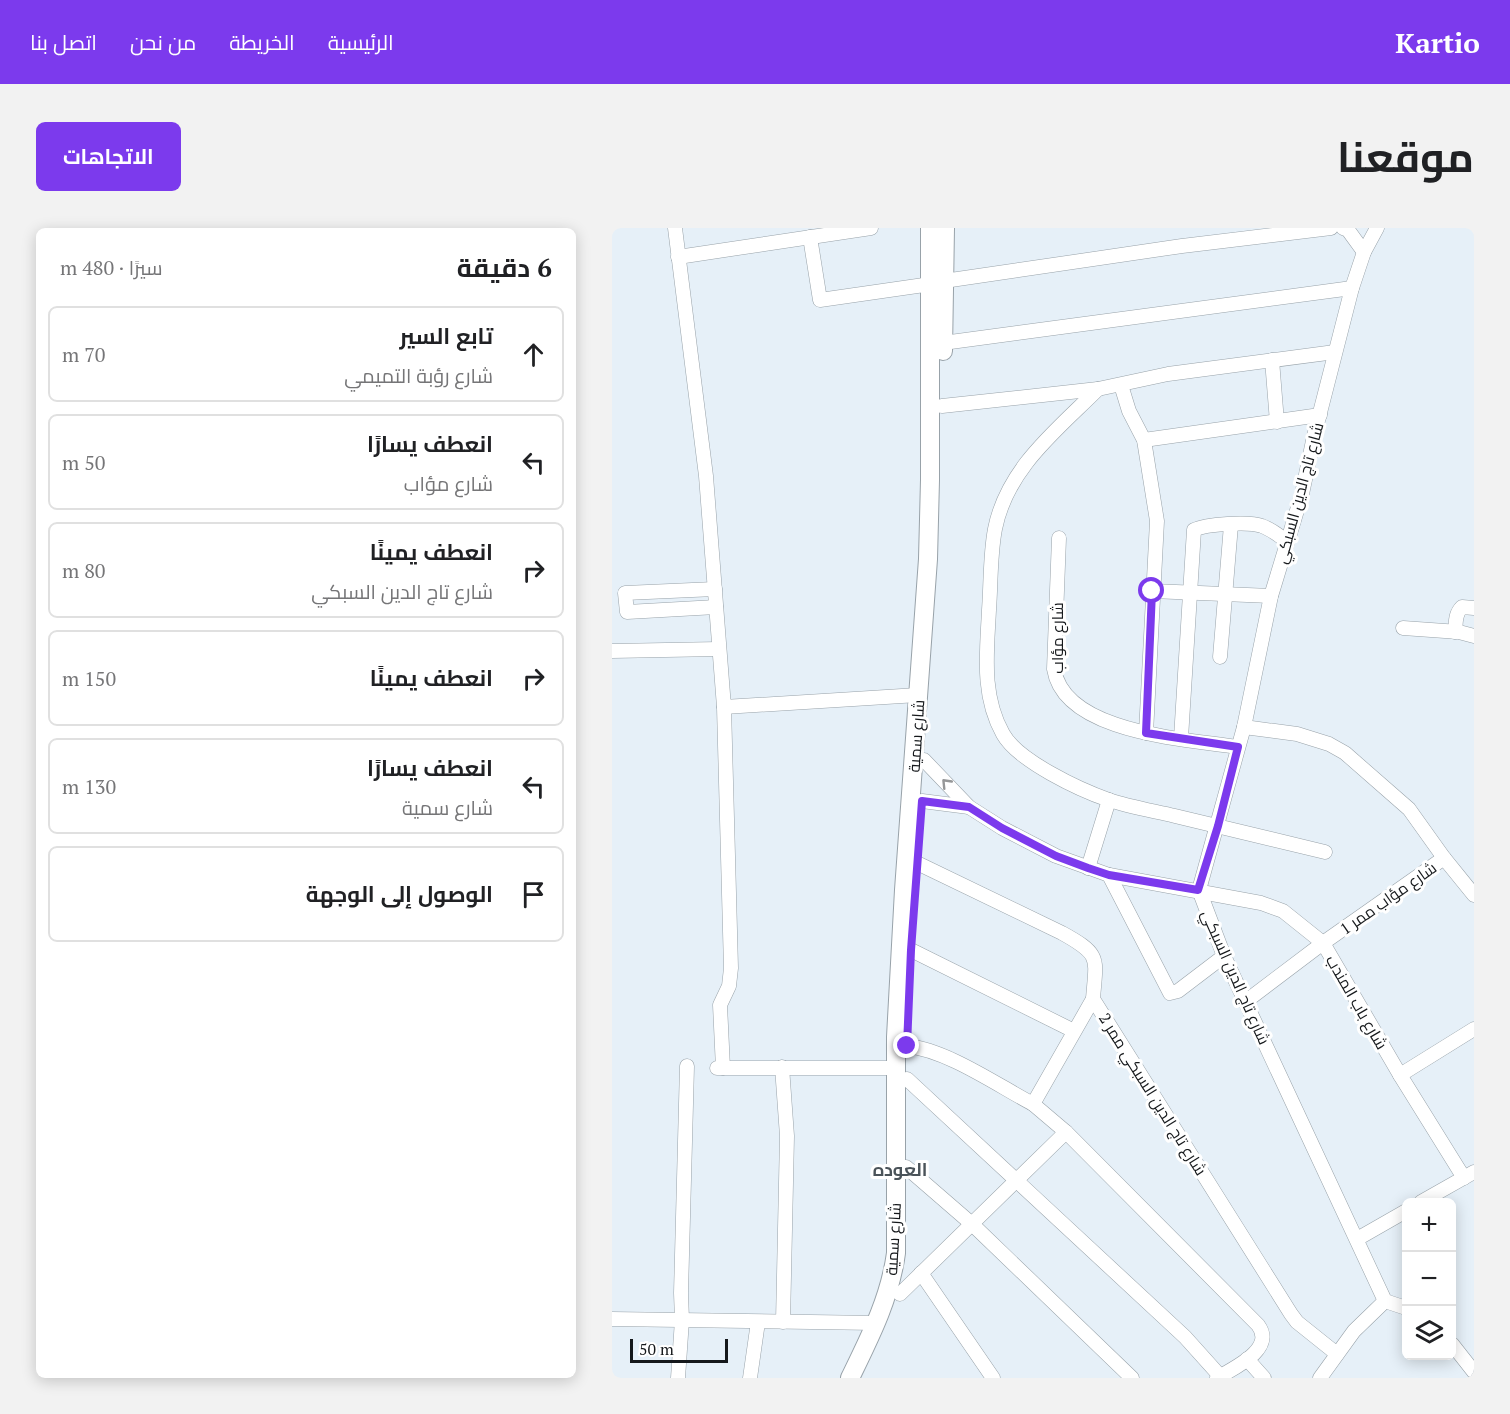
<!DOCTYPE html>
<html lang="ar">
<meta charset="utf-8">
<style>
:root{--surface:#fff;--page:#f2f2f2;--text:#202124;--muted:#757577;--line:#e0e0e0;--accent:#7c3aed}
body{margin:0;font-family:"PT Serif",Cairo,serif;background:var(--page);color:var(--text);direction:rtl}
.controls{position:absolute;right:18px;bottom:18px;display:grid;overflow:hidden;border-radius:9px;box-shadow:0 3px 15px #0003}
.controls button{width:54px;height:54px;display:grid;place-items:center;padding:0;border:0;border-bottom:2px solid var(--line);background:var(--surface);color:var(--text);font:30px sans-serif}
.scale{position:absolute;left:18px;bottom:15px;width:98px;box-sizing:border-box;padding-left:6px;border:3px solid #15181b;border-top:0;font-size:16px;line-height:21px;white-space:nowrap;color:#15181b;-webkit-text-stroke:4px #fff;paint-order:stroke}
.stop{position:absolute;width:18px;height:18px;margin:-14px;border:4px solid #7c3aed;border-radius:50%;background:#fff}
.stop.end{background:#7c3aed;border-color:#fff;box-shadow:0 2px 6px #0008}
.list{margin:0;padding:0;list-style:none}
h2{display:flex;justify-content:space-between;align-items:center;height:78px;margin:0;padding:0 24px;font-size:26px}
h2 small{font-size:20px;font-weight:400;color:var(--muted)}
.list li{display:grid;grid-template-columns:39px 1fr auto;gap:18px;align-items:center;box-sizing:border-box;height:96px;margin:0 12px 12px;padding:0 12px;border:2px solid var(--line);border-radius:9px}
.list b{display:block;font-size:22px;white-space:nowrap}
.list p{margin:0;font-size:20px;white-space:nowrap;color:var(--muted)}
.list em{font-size:20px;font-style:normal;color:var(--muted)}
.icon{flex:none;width:33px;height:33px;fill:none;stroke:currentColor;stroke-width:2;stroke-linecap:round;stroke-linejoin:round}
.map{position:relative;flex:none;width:862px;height:1150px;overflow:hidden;direction:ltr;border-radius:9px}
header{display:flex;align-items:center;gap:36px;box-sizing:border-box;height:84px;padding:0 30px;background:var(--accent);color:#fff}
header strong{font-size:28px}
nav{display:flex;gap:33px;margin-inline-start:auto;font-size:21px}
.intro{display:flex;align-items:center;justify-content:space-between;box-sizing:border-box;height:144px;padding:0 36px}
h1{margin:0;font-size:42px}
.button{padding:15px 27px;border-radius:9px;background:var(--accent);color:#fff;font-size:21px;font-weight:700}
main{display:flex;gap:36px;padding:0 36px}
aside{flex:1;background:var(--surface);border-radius:9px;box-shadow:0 3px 15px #0003}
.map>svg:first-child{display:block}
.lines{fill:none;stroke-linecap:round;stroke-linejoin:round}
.street-casing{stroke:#98a2a9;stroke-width:15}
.secondary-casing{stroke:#98a2a9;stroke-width:20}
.street{stroke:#fff;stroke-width:14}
.secondary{stroke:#fff;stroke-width:18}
.oneway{stroke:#969798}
.route{stroke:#7c3aed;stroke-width:8}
.labels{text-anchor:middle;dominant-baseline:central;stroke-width:6;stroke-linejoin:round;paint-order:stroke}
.street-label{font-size:16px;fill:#15181b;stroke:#fff}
.neighbourhood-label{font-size:18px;font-weight:bold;fill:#4a5359;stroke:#fff}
</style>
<header>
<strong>Kartio</strong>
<nav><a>الرئيسية</a><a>الخريطة</a><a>من نحن</a><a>اتصل بنا</a></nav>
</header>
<div class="intro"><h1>موقعنا</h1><a class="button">الاتجاهات</a></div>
<main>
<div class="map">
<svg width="862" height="1150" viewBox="0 0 862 1150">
<rect width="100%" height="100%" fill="#e6f0f8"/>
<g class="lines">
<defs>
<g id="street">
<path d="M 63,0 L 94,248 L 112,479 L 306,467"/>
<path d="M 731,0 L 736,2 L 752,24"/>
<path d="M 765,0 L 752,24 L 740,60 L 702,208 L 690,266 L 659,368 L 632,499 L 587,662 L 612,728 L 773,1073"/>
<path d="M 198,9 L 208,72 L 319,56"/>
<path d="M 66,29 L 259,0"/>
<path d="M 332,53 L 570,18 L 719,0"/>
<path d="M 331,115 L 740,60"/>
<path d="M 660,132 L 665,194"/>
<path d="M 509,157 L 517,183 L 532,212 L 545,293 L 534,505"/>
<path d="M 486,161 C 445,202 395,240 383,301 C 378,327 379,355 377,382 C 375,424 369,467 391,506 C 406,533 468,562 497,572 C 518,579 542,583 563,588 C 613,600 663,612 713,624"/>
<path d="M 330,178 L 486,161 L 556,146 L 723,124"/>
<path d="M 532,212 L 708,187"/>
<path d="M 447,310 L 442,441 C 452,505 574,511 625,519"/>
<path d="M 103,361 L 13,365 L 15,384 L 104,379"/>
<path d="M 540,363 L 659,368"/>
<path d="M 791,400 L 847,404 L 862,408"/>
<path d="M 843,404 C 844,394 843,386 850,379 L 862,380"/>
<path d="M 0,423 L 107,421"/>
<path d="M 608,429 L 619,297"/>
<path d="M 632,499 L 685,506 L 717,516 L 733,525 L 797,581 L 832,630 L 862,667"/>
<path d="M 569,510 L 582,302 C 594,296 637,293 650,298 C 659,301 667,308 675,313"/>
<path d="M 312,532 L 357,579 L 390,600 L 444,628 L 497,647 L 649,675 L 671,683 L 711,715 L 788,847 L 852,950"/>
<path d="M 310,573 L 357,579"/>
<path d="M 305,635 L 450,705 C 490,727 484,730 481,771 L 679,1086 L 685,1094 L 725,1126"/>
<path d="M 476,640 L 497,572"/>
<path d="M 497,647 L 558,765 L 566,763 L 612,728"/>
<path d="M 299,722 L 462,803"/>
<path d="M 633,774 L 711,715 L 832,630"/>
<path d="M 295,818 C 335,822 385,857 421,876 L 454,904 L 646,1097 C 664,1121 622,1140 605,1150"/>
<path d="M 170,839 L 175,908 L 171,1094"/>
<path d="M 105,840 L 284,840"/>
<path d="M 111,840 L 108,777 L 117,758 L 119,740 L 112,479"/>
<path d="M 788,847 L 862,801"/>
<path d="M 295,851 L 573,1109 L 608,1148"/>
<path d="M 421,876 L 481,771"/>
<path d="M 294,939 L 361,997 L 520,1150"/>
<path d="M 809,974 L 862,944"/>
<path d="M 745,1011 L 794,983"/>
<path d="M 309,1045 L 381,1150"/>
<path d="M 288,1066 L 454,904"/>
<path d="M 773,1073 L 794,1080"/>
<path d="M 0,1091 L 264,1095"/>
<path d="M 840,1116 L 862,1144"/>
<path d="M 635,1131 L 652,1150"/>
<path d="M 66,1150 L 70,1092 L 69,1065 L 75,838"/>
<path d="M 138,1150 L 146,1094"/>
<path d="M 708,1150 L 742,1103 L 773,1073"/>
</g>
<g id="secondary">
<path d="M 331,123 L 333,0"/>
<path d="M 238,1150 C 258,1109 278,1070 284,1025 L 284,809 L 292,662 L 316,331 L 318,252 L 318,0"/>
</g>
</defs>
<!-- street casing -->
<use href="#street" class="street-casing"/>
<!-- secondary casing -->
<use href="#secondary" class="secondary-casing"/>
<!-- street -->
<use href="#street" class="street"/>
<!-- secondary -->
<use href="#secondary" class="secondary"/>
</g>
<!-- one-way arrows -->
<defs><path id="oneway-chevron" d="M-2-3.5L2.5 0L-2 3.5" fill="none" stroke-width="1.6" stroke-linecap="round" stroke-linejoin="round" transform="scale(1.5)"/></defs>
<use class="oneway" href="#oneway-chevron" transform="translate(334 555) rotate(-134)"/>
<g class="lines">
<!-- route -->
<path class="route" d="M 295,818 L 299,722 L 310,573 L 357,579 L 390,600 L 444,628 L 476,640 L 497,647 L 586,662 L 606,598 L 626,519 L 534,505 L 540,363"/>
</g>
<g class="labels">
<!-- street labels -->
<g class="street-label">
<text transform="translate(687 265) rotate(-75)">شارع تاج الدين السبكي</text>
<text transform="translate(445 410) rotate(-90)">شارع مؤاب</text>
<text transform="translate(304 508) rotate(-86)">شارع سمية</text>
<text transform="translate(776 670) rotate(-35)">شارع مؤاب ممر 1</text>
<text transform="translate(624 749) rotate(66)">شارع تاج الدين السبكي</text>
<text transform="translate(745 774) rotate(60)">شارع باب المندب</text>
<text transform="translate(541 866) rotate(58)">شارع تاج الدين السبكي ممر 2</text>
<text transform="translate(281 1011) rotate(-87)">شارع سمية</text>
</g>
<!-- neighbourhood labels -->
<g class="neighbourhood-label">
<text x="288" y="941">العوده</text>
</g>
</g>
</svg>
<div class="controls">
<button>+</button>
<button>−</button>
<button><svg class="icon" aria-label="layers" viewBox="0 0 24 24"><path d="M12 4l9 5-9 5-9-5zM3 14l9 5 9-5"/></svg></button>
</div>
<div class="scale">50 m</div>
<div class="stop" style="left:540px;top:363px"></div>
<div class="stop end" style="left:295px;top:818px"></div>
</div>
<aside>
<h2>6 دقيقة<small>سيرًا · 480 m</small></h2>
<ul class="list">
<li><svg class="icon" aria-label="ahead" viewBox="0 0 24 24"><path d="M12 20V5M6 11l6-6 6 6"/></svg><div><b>تابع السير</b><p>شارع رؤبة التميمي</p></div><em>70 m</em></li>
<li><svg class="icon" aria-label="left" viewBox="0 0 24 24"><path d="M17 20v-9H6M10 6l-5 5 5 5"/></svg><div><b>انعطف يسارًا</b><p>شارع مؤاب</p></div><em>50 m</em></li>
<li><svg class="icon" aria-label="right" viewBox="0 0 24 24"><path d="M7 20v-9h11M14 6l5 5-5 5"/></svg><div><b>انعطف يمينًا</b><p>شارع تاج الدين السبكي</p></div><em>80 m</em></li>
<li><svg class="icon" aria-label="right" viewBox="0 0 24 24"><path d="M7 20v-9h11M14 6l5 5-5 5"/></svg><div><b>انعطف يمينًا</b></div><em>150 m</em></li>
<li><svg class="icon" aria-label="left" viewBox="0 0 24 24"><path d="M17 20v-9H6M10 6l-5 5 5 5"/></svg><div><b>انعطف يسارًا</b><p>شارع سمية</p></div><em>130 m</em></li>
<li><svg class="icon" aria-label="arrive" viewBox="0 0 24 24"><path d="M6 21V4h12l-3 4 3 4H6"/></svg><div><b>الوصول إلى الوجهة</b></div></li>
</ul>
</aside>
</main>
